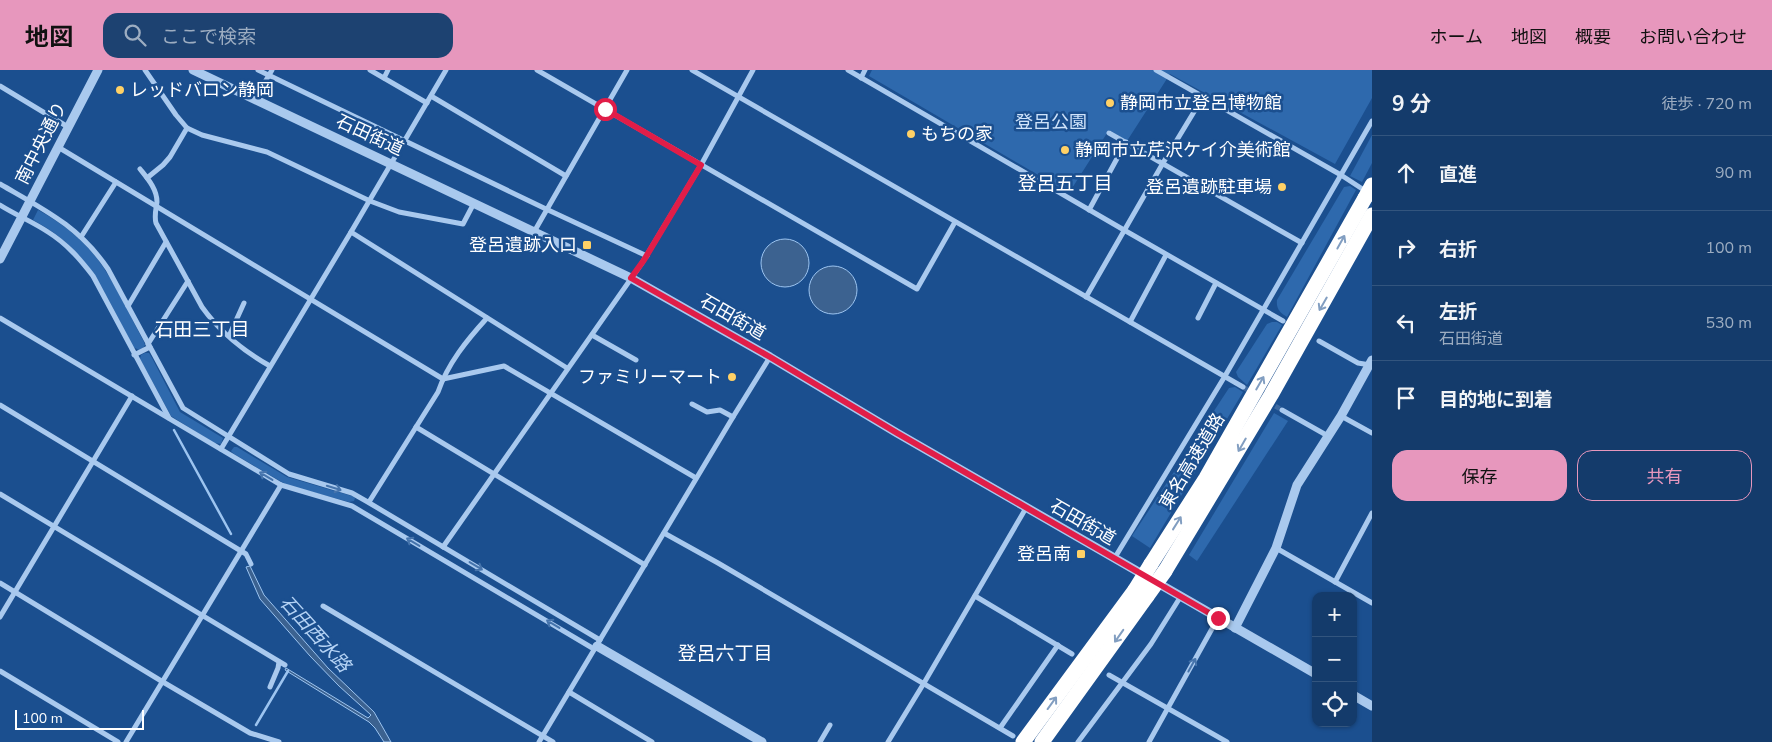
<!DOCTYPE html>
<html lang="ja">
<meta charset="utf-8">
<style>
:root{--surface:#143b6b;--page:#1d4271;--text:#f1f3f6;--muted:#9dadc1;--line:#33557e;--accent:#e797bd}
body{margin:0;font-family:"Nunito Sans","Noto Sans JP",sans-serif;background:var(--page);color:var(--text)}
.controls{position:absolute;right:15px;bottom:15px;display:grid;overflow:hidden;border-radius:10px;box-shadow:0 1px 4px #0004}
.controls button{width:45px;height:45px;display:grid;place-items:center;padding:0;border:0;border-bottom:1px solid var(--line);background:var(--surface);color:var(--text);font:25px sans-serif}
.scale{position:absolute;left:15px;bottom:12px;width:129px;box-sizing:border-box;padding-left:5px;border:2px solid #fff;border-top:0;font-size:14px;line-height:18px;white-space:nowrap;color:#fff;-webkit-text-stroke:4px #1b4f8f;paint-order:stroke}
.stop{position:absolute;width:15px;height:15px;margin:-11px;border:4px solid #e11d48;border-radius:50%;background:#fff}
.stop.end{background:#e11d48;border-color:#fff;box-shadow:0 1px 5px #0008}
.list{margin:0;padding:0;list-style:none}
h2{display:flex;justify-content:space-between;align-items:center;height:65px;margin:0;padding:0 20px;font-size:21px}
h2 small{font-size:16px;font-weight:400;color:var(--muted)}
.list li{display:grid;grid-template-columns:32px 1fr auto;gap:15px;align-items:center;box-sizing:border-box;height:75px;padding:0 20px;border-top:1px solid var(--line)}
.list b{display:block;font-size:19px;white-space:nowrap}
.list p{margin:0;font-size:16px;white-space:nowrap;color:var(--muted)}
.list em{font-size:16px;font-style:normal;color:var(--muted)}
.actions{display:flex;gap:10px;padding:15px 20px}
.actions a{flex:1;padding:11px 0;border:1px solid var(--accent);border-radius:15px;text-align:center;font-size:18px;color:var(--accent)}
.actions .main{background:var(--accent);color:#111}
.icon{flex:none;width:28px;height:28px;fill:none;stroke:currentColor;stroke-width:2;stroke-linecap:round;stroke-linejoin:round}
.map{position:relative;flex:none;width:1372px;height:672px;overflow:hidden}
header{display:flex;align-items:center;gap:30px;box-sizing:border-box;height:70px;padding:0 25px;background:var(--accent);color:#111}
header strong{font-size:24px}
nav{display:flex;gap:28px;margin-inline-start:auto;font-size:18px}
.search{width:350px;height:45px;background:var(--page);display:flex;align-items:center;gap:12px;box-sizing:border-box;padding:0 18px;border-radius:15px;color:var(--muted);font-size:19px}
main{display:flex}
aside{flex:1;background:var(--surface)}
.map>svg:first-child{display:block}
.green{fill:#2e69ad}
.water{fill:#3c6290;stroke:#9cc4f0}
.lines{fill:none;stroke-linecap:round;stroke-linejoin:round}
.stream{stroke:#9cc4f0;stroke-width:2.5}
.minor-tunnel{stroke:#3d69a0;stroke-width:5;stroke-dasharray:5 2.5;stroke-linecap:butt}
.minor{stroke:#a9c9ee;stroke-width:5}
.tertiary{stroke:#a9c9ee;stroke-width:9}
.motorway{stroke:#fff;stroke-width:15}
.motorway-bridge{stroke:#fff;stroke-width:15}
.oneway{stroke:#829ec1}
.oneway2{stroke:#4674ac}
.route{stroke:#e11d48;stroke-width:6}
.poi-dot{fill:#ffd166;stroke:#1b4f8f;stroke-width:2}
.labels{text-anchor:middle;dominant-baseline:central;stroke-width:5;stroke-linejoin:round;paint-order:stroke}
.poi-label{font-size:18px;fill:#fff;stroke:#1b4f8f;text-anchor:start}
.park-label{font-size:18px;fill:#cfe3fa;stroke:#1b4f8f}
.street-label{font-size:18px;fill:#fff;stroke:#1b4f8f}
.neighbourhood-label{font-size:19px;fill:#fff;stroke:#1b4f8f}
.water-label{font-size:19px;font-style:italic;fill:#b5d3f5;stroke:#1b4f8f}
</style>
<header>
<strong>地図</strong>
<div class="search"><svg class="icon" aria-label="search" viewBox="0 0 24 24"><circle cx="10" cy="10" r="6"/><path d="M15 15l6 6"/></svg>ここで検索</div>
<nav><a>ホーム</a><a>地図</a><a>概要</a><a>お問い合わせ</a></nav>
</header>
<main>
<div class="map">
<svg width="1372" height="672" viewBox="0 0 1372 672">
<rect width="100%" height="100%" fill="#1b4f8f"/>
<!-- green -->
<g class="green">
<path d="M 872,0 L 1372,0 L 1372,28 L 1335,94 L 1170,4 L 1127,71 L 1109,60 L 1069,123 L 869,6 Z"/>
<path d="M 1372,65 L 1372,93 L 1362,112 L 1350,106 Z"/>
<path d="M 1350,116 L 1356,120 L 1287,247 C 1280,243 1276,239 1277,230 L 1344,117 Z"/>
<path d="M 38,140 C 60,152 80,167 96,187 C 115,212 129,244 144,272 L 145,275 L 143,278 L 139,280 L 133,277 C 105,224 89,179 33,150 Z"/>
<path d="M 1272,252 L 1277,252 L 1282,255 L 1247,315 L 1238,307 L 1236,302 L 1267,254 Z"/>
<path d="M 145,283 L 149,283 L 152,288 L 180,342 L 223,368 L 221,374 L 214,373 L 171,346 L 140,289 L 141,285 Z"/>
<path d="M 1235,317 L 1243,322 L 1150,478 L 1132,466 L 1229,318 Z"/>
<path d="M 1274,343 L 1288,351 L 1197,491 L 1189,485 Z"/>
<path d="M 234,377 L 237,377 L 287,407 L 352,426 L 355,428 L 354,431 L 349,432 L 287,415 L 234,384 L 231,381 Z"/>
</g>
<!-- water -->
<g class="water">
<circle cx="785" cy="193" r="24"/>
<circle cx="833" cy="220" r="24"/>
<path d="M 250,496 L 264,525 L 328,598 L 374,642 L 391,672 L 384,672 L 375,658 L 369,652 L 285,600 L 286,598 L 368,648 L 371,645 L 339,616 L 310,586 L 260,529 L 246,497 Z"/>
</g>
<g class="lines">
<!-- stream -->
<g class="stream">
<path d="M 174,360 L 231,464"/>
<path d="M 256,655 L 288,601"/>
</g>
<!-- minor-tunnel -->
<path class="minor-tunnel" d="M 1243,317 L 1282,340"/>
<!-- minor -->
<g class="minor">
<path d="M 145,0 L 176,45 L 187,58 L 202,65 L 267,82 L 370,131 L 399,142 L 463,154 L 474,133"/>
<path d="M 258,0 L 546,139 L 647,186"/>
<path d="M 370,0 L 427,33"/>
<path d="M 537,0 L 917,219 L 955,152"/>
<path d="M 692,0 L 1243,317"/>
<path d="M 848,0 L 1124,160 L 1283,251"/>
<path d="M 1156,0 L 1341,105 L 1367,122"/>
<path d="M 384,8 L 388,0"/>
<path d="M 861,8 L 865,0"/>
<path d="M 0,16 L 68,57"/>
<path d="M 431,26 L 566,106"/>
<path d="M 255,29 L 272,0"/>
<path d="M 1109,63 L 1302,173"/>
<path d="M 58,77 L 443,309 L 504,296 L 696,408"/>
<path d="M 140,99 C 148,109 157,119 157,132 C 156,139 154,146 156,153 L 202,237 C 219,261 245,282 270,296"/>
<path d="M 147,108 L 163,95 L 170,87 L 187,58"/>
<path d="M 0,114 C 43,139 79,156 108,199 L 183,338 L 289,404 L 352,423 L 366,431 L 600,570"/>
<path d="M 0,135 C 16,145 33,152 48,162 C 67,174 80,189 93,206 L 169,348"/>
<path d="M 1089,140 L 1126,72"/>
<path d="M 351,162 L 567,298"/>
<path d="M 534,162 L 627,0"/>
<path d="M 81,167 L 116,112"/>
<path d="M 1086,227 L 1163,93 L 1203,27"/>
<path d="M 128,236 L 166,172"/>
<path d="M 0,248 L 281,415 L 352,436 L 594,579"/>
<path d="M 1198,248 L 1216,213"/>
<path d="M 1130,252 L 1166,185"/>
<path d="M 592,265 L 636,290"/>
<path d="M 229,266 L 244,233"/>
<path d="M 1319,271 L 1358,293 L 1370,295"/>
<path d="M 148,274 L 188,211"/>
<path d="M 134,285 L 150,277"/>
<path d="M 692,334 L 707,342 L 720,340 L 733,347"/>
<path d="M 0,335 L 241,481 L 246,484 L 251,494"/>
<path d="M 1282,340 L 1328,366"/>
<path d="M 1341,346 L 1372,363"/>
<path d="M 416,357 L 645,495"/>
<path d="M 221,379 L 351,162 L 446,0"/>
<path d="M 0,424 L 285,595"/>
<path d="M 369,432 L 438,322 C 448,293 467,270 487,248"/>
<path d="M 664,463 L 718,493 L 1013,666"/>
<path d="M 443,477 L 642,193 L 701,95 L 753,0"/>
<path d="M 1276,478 L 1372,533"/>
<path d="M 1114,489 L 1225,306 L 1372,51"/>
<path d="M 1335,512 L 1372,443"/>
<path d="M 0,513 L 163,612 L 250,663 L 279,672"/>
<path d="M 975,526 L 1072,584"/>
<path d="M 323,536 L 553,672"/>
<path d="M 0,547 L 132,326"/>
<path d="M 0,601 L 118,672"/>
<path d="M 1109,605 L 1227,672"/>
<path d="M 270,617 L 278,598 L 279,592"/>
<path d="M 569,622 L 652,672"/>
<path d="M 1000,658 L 1058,575"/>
<path d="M 126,672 L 281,415"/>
<path d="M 539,672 L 733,347 L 770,287"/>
<path d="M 820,672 L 830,655"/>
<path d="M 888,672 L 924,613 L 1026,438"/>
<path d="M 1078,672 L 1151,574 L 1181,526"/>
<path d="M 1149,672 L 1218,548"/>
</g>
<!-- tertiary -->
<g class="tertiary">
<path d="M 193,0 L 631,208 L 770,287 L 897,363 L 1316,604"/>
<path d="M 0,189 L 98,0"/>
<path d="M 1235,558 L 1276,478 L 1297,415 L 1341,346 L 1372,290"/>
<path d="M 597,576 L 762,672"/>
<path d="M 1353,625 L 1372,636"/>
</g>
<!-- motorway -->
<g class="motorway">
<path d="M 1151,494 L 1206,408 L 1365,128"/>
<path d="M 1165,501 L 1271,325 L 1372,145"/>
<path d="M 1023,672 L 1135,520"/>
<path d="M 1042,672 L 1147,526"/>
</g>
<!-- motorway-bridge -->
<g class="motorway-bridge">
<path d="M 1365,128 L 1372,115"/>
<path d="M 1135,520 L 1151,494"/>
<path d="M 1147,526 L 1165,501"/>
</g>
</g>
<!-- one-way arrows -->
<defs><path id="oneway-shaft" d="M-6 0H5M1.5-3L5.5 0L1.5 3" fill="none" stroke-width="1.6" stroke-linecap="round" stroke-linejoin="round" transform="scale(1.25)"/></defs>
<g class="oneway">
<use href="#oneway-shaft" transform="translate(1341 172) rotate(-61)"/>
<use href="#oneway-shaft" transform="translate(1323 234) rotate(120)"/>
<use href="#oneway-shaft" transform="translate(1260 313) rotate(-60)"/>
<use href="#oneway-shaft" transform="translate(1242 375) rotate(120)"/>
<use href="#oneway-shaft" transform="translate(1177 453) rotate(-58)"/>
<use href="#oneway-shaft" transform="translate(1119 566) rotate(125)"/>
<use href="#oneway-shaft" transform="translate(1052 633) rotate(-54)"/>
</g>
<g class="oneway2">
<use href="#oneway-shaft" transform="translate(266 406) rotate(-149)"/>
<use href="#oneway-shaft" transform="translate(334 418) rotate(17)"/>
<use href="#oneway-shaft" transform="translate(413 472) rotate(-149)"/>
<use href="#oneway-shaft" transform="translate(476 496) rotate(31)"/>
<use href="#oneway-shaft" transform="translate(553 554) rotate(-149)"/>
<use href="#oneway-shaft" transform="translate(1192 595) rotate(-61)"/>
</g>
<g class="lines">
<!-- route -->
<path class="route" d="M 605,39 L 701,95 L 644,190 L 631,208 L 770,287 L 897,363 L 1218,548"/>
</g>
<!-- markers -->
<g class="poi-dot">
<circle cx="120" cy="20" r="5"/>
<circle cx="1110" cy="33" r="5"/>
<circle cx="911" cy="64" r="5"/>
<circle cx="1065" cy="80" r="5"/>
<circle cx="1282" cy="117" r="5"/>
<rect x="582" y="170" width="10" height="10" rx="2.5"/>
<circle cx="732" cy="307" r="5"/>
<rect x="1076" y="479" width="10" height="10" rx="2.5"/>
</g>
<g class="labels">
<!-- poi labels -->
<g class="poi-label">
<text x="130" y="20">レッドバロン静岡</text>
<text x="1120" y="33">静岡市立登呂博物館</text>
<text x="921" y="64">もちの家</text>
<text x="1075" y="80">静岡市立芹沢ケイ介美術館</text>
<text x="1272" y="117" text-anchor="end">登呂遺跡駐車場</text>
<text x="577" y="175" text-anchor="end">登呂遺跡入口</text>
<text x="722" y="307" text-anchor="end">ファミリーマート</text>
<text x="1071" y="484" text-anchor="end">登呂南</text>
</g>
<!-- park labels -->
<g class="park-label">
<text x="1051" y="52">登呂公園</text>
</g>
<!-- street labels -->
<g class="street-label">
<text transform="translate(370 65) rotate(25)">石田街道</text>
<text transform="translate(41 73) rotate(-63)">南中央通り</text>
<text transform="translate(733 247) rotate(30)">石田街道</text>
<text transform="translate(1192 391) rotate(-59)">東名高速道路</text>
<text transform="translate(1083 452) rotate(30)">石田街道</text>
</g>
<!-- neighbourhood labels -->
<g class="neighbourhood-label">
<text x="1065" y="114">登呂五丁目</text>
<text x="202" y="260">石田三丁目</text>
<text x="725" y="584">登呂六丁目</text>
</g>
<!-- water labels -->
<g class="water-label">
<text transform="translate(315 564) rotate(48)">石田西水路</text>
</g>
</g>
</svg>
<div class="controls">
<button>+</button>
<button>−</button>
<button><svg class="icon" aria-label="locate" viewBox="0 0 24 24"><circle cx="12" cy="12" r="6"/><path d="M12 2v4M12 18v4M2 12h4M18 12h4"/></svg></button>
</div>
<div class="scale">100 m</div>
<div class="stop" style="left:605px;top:39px"></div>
<div class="stop end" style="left:1218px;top:548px"></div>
</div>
<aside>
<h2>9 分<small>徒歩 · 720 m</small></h2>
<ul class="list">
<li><svg class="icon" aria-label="ahead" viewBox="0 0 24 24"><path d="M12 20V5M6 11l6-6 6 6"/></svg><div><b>直進</b></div><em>90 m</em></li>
<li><svg class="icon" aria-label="right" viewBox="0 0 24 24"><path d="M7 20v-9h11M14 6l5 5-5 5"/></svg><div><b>右折</b></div><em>100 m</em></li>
<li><svg class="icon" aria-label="left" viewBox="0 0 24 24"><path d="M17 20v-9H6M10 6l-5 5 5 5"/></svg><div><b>左折</b><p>石田街道</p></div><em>530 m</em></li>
<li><svg class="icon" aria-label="arrive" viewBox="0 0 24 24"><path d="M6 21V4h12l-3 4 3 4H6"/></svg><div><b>目的地に到着</b></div></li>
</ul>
<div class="actions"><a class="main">保存</a><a>共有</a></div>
</aside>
</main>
